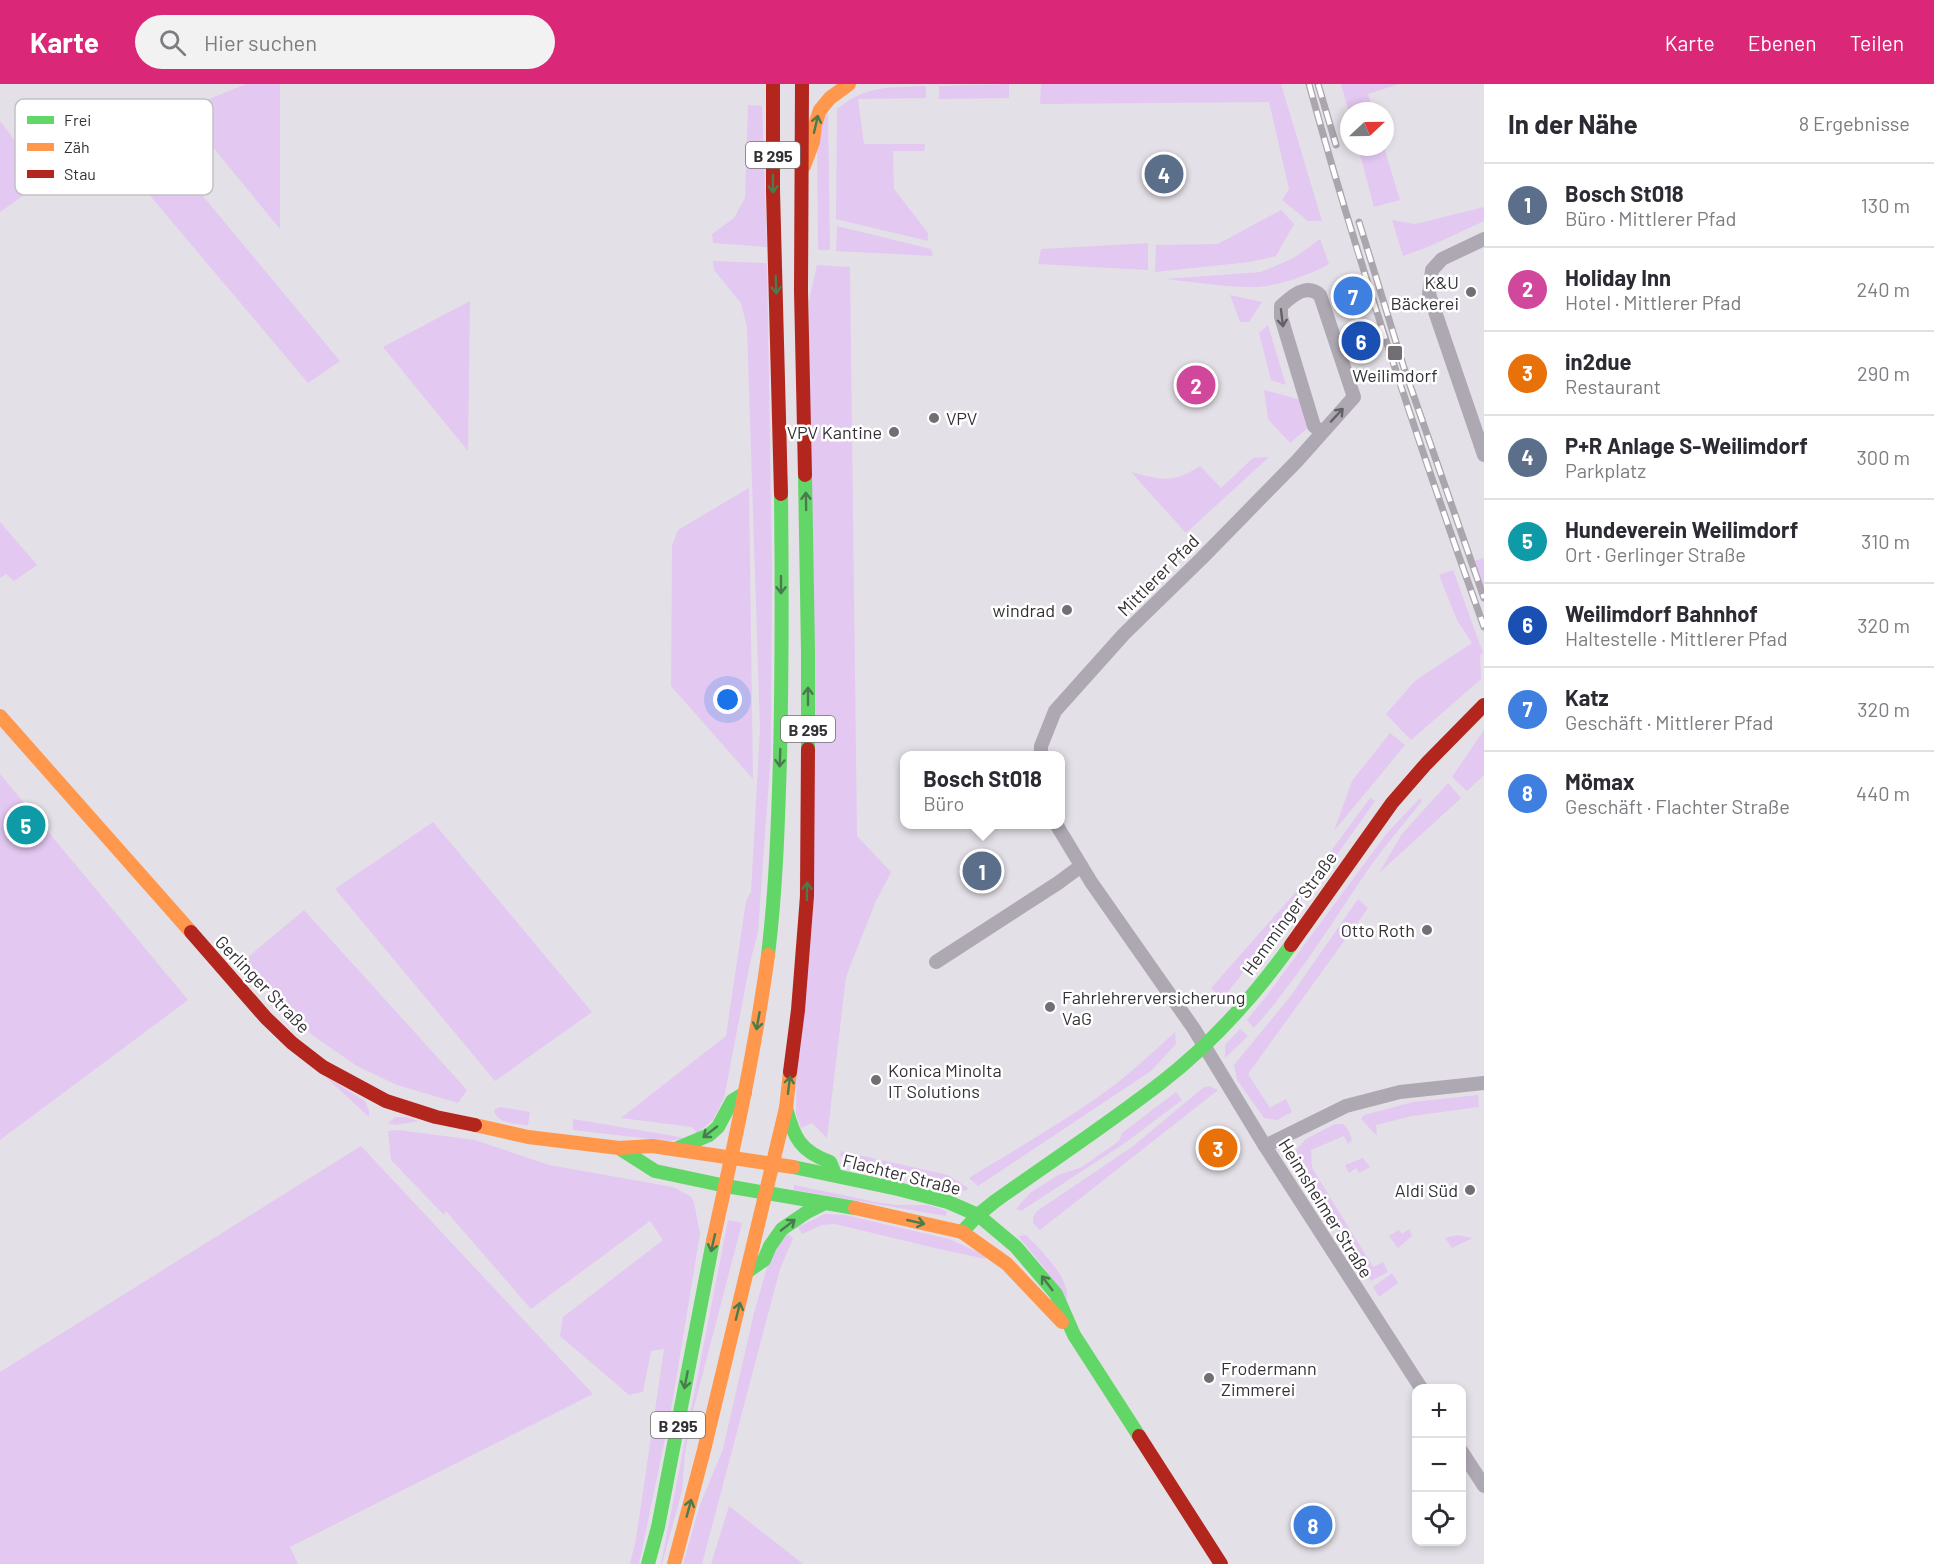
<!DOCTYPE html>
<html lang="de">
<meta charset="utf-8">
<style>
:root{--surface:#fff;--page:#f2f2f3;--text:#2b2b33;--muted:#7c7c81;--line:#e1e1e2;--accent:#db2777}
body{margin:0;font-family:Barlow,sans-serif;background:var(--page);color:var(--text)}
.controls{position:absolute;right:18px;bottom:18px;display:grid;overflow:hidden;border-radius:12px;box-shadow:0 3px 9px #0003}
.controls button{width:54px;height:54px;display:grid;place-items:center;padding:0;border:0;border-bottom:2px solid var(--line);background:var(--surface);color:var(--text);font:30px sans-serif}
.compass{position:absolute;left:1340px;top:18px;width:54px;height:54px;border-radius:50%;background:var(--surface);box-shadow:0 3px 9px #0003;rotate:68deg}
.you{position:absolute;left:728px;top:616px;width:21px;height:21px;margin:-15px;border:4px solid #fff;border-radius:50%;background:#1a73e8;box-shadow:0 0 0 9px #1a73e833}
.badge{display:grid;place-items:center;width:39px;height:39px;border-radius:50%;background:var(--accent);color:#fff;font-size:20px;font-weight:700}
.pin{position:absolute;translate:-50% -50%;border:3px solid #fff;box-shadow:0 2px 6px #0006}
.popup{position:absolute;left:900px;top:667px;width:165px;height:78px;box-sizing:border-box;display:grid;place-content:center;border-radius:12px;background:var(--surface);filter:drop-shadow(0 2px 4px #0005);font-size:20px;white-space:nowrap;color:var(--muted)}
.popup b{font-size:22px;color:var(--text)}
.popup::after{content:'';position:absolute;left:50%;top:100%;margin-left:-12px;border:12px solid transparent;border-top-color:var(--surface)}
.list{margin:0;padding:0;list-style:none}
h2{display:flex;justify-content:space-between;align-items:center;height:78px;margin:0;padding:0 24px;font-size:26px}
h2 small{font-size:20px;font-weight:400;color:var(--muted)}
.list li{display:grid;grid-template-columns:39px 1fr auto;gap:18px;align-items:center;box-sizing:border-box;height:84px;padding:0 24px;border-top:2px solid var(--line)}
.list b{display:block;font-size:22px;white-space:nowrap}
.list p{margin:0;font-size:20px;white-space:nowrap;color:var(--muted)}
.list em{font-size:20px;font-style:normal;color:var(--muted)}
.icon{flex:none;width:33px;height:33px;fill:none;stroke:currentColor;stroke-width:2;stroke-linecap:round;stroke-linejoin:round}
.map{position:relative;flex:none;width:1484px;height:1480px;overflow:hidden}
header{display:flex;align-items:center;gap:36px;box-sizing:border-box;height:84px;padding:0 30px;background:var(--accent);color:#fff}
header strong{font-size:28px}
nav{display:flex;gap:33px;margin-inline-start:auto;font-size:21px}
.search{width:420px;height:54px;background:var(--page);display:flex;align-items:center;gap:15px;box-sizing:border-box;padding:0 21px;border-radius:33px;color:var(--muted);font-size:22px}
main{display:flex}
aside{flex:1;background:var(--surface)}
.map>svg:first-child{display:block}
.green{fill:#e3c8f2}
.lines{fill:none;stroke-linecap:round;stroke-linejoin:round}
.street{stroke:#aea8b2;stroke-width:14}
.fast{stroke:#63d668;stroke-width:14}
.slow{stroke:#ff974d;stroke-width:14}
.jam{stroke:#b3261e;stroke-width:14}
.rail-casing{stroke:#aba6ae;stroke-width:7}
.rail{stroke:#fff;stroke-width:4.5;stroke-dasharray:14;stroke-linecap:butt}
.oneway{stroke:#497b4c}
.oneway2{stroke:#656168}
.poi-dot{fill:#726e74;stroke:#fff;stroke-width:2}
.labels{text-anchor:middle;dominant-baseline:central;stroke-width:5;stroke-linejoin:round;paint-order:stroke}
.shield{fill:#fff;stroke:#716f72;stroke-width:1.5}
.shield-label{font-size:16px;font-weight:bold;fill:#343136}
.poi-label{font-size:18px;fill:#343136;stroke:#fff;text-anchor:end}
.street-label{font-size:18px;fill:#343136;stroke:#fff}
.key{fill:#fff;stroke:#c2c1c3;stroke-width:1.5}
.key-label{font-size:16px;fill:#343136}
</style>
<header>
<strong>Karte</strong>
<div class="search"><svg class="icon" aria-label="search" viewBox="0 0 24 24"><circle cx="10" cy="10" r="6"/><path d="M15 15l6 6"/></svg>Hier suchen</div>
<nav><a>Karte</a><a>Ebenen</a><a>Teilen</a></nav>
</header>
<main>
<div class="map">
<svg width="1484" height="1480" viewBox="0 0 1484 1480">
<rect width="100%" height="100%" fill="#e4e0e7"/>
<!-- green -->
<g class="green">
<path d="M 246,0 L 280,0 L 280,145 L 182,26 Z"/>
<path d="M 1009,0 L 1009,14 L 939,15 L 939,2 Z"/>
<path d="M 1041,0 L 1281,0 L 1322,137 L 1308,137 L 1282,116 L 1289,105 L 1269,18 L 1040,20 Z"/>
<path d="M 1341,0 L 1399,0 L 1368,10 L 1373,27 L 1349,28 Z"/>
<path d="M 926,2 L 926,14 L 858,15 L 864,60 L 925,60 L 924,67 L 893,67 L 894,105 L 928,149 L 928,157 L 836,135 L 837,25 C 868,0 889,4 926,2 Z"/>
<path d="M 748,21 L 762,22 L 767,163 L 713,159 L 712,150 L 734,134 L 745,114 Z"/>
<path d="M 828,27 L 830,166 L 818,166 L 817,55 Z"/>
<path d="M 0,37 L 45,96 L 0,128 Z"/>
<path d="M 148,46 L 340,277 L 308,299 L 114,69 Z"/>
<path d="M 1358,63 L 1384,63 L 1400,116 L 1374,123 Z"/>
<path d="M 1484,123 L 1484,137 L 1430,162 L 1403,172 L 1392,136 L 1415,140 Z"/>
<path d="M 1281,126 L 1294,140 L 1276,172 L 1250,178 L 1155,188 L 1156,161 L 1218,160 Z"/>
<path d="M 837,142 L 931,165 L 933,172 L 836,167 Z"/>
<path d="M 1320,155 L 1329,180 C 1313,190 1272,204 1253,203 C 1224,203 1194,198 1165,195 L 1261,188 L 1294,174 Z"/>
<path d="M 1148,159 L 1148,186 L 1038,180 L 1041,165 Z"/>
<path d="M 713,177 L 767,179 L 772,479 L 771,668 L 758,848 L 750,879 L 724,1014 L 713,1036 L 697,1049 L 692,1043 L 621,1034 L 726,952 L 746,817 L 751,808 L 760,645 L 747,243 L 741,219 L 714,186 Z"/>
<path d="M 817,181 L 850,183 L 857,752 L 891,788 L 875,819 L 846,893 L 827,1054 L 812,1039 L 801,1044 L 796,1030 L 809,217 Z"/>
<path d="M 1230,211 L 1262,218 L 1249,238 L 1240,238 Z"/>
<path d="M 470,217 L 468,367 L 383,263 Z"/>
<path d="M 1268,241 L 1286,301 L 1271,296 L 1259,249 Z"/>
<path d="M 1264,306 L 1301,316 L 1310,342 L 1290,359 L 1268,335 Z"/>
<path d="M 1269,373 L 1186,449 L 1131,388 C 1162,396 1172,400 1200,382 L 1221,404 L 1253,374 Z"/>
<path d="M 749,404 L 753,695 L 671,602 L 672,462 L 678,446 Z"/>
<path d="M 0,438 L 37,481 L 14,497 L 6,490 L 0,494 Z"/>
<path d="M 1484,474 L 1484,503 L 1474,477 Z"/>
<path d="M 1453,486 L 1483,569 L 1480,571 L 1481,595 L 1411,656 L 1386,630 L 1415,597 L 1472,559 L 1457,536 L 1439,491 Z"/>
<path d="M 1484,646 L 1484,691 L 1467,707 L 1452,693 Z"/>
<path d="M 1390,649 L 1405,661 L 1334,747 L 1352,697 Z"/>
<path d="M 0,690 L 188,916 L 0,1056 Z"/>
<path d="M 1448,699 L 1461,714 L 1379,789 L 1402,750 Z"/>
<path d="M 1370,714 L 1375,717 L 1332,778 L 1222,915 L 1211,904 L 1326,774 Z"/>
<path d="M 1420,714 L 1422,717 C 1403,741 1382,765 1365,790 C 1330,842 1296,897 1254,944 L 1247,936 L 1265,914 L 1387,749 Z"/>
<path d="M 433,738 L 592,928 L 495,997 L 335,805 Z"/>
<path d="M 1358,815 L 1368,824 L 1248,990 L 1270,1024 L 1286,1015 L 1292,1028 L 1277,1036 L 1264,1034 L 1237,996 L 1234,981 L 1290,913 Z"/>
<path d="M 304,826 L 467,1006 L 458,1019 L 397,1001 L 357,982 L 312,951 L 241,879 Z"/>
<path d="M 1240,945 L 1248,952 L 1225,974 L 1225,961 Z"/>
<path d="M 1175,948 L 1176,960 L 1151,987 L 978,1102 L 969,1094 C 1016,1065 1064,1038 1109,1005 C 1132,988 1153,968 1175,948 Z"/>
<path d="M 326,993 L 365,1017 L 369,1027 L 369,1033 Z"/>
<path d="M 1209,1002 L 1218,1006 L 1040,1146 L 1033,1139 L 1033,1133 L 1037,1127 L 1132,1063 L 1203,1004 Z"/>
<path d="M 1176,1008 L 1182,1016 L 1125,1059 L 1021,1127 L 1016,1125 L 1030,1109 L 1058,1091 L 1082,1083 L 1119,1057 L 1122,1049 Z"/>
<path d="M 1478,1011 L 1479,1023 L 1412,1032 L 1376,1041 L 1377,1052 L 1361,1035 L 1364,1031 L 1413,1018 Z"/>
<path d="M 500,1023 L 530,1028 L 528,1041 C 515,1039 501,1041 494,1028 L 495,1025 Z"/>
<path d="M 396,1033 L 407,1033 L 419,1037 L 395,1041 L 388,1039 Z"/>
<path d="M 573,1035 L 686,1054 L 669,1057 L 573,1046 Z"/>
<path d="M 1335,1040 L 1343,1040 L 1349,1047 L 1352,1056 L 1348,1060 L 1344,1052 L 1311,1066 L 1312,1084 L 1373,1183 L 1383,1178 L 1388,1188 L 1371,1197 L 1294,1081 L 1295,1067 L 1306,1055 Z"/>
<path d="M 398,1046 L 475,1056 L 549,1081 L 673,1103 L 690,1112 L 694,1118 L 700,1150 L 671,1326 L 639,1480 L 630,1480 L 636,1455 L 664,1265 L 651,1267 L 643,1308 L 629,1311 L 560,1252 L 563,1233 L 663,1156 L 650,1137 L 531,1225 L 446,1127 L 449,1121 L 444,1131 L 391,1076 L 388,1047 Z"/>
<path d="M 361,1062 L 593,1310 L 290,1463 L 298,1480 L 0,1480 L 0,1288 Z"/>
<path d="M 841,1067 L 948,1091 L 968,1104 L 966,1107 L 959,1107 L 946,1096 L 840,1072 Z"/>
<path d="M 1363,1074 L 1370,1083 L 1359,1089 L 1356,1084 L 1349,1089 L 1345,1081 Z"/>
<path d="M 794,1101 L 876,1118 L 896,1121 L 928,1121 L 947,1127 L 946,1132 L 794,1106 Z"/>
<path d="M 825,1130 L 845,1131 L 949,1155 L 984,1171 L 986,1175 L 935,1164 L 835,1140 L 822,1141 L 802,1150 L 798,1143 Z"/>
<path d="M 728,1136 L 742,1139 L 692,1331 L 685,1369 L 682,1407 L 662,1480 L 661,1480 Z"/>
<path d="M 1409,1145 L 1412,1152 L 1398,1164 L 1389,1152 L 1399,1146 L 1402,1150 Z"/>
<path d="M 788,1149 L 793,1155 L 780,1185 L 702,1480 L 683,1480 L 700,1421 L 723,1365 L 754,1229 L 770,1173 Z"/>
<path d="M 1026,1151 C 1041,1167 1070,1193 1067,1216 L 1043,1182 L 1018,1152 Z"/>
<path d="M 1458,1151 L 1473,1154 L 1452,1164 L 1445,1154 Z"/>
<path d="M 1392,1189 L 1398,1199 L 1379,1213 L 1373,1203 Z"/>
<path d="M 729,1422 L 803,1480 L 711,1480 Z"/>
</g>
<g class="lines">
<!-- street -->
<g class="street">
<path d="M 1484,155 L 1442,175 L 1432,186 L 1429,210 L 1484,371"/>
<path d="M 1041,672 L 1041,662 L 1055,627 L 1124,550 L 1201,475 L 1297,377 L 1354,313 L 1320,211 C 1306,199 1292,212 1281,222 L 1281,233 L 1314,342 L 1321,348"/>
<path d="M 1056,740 L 1091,798 L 1194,945 L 1265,1062 L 1421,1304"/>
<path d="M 936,878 L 1058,799 L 1081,782"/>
<path d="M 1265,1062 L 1346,1022 L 1400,1008 L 1484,999"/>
<path d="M 1462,1368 L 1484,1402"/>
</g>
<!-- fast -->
<g class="fast">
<path d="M 805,391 L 808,567 L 808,665"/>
<path d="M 768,871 C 776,806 778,740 780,675 C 782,587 782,499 781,410"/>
<path d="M 786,1024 C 794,1054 800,1067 830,1078 L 835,1090"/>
<path d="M 619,1064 L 655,1087 L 726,1102 L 855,1124"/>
<path d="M 678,1064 L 709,1051 L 718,1043 L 732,1017 L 745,1009"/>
<path d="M 793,1083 L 898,1105 L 948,1118 L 978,1131 L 1016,1163 L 1056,1210 L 1074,1251 L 1139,1352"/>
<path d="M 962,1148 L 978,1131 L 994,1118 C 1050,1078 1108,1040 1162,998 C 1211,960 1255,911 1291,861"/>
<path d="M 748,1187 L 764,1176 L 770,1162 L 782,1145 L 807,1128 L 825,1119"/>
<path d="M 648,1480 L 658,1443 L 713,1157"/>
</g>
<!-- slow -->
<g class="slow">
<path d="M 804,82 L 813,58 L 815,41 L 820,26 L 830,14 L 849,0"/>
<path d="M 0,632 L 191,848"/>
<path d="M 475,1041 L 528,1053 L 619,1064 L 652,1062 L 793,1083"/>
<path d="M 855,1124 L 962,1148 L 1007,1180 L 1062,1238"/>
<path d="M 713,1157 C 734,1062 755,967 768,871"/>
<path d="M 674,1480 L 704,1366 L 786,1024 L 790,988"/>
</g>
<!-- jam -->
<g class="jam">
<path d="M 773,0 L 773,107 L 781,410"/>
<path d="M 802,0 L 801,207 L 805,391"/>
<path d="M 191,848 L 266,934 L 292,959 L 323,983 L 386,1017 L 436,1033 L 475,1041"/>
<path d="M 1291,861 L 1392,719 L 1426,680 L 1484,621"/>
<path d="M 790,988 L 798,926 L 807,812 L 808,665"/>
<path d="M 1139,1352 L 1221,1480"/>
</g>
<defs>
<g id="rail">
<path d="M 1309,0 C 1359,183 1420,364 1484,543"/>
<path d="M 1318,0 L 1336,61"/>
<path d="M 1359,138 L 1404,284 L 1484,514"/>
</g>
</defs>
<!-- rail casing -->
<use href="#rail" class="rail-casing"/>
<!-- rail -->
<use href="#rail" class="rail"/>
</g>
<!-- one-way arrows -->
<defs><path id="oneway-shaft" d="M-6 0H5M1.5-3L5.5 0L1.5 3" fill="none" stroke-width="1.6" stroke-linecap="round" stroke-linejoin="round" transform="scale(1.5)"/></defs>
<g class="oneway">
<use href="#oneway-shaft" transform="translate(816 40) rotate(-77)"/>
<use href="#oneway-shaft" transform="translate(773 100) rotate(89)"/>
<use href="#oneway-shaft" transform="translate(776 201) rotate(88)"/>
<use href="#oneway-shaft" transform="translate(806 417) rotate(-91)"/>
<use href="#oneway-shaft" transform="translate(781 501) rotate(90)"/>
<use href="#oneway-shaft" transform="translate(808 612) rotate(-90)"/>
<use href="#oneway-shaft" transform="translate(780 674) rotate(92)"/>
<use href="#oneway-shaft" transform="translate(807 807) rotate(-89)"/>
<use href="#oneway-shaft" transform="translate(758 937) rotate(100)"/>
<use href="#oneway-shaft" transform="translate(789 1001) rotate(-83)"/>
<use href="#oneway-shaft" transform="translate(710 1048) rotate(142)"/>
<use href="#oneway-shaft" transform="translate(916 1138) rotate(13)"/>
<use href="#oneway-shaft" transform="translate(788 1141) rotate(-38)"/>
<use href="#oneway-shaft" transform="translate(713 1159) rotate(103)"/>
<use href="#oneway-shaft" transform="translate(1047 1199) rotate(-127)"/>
<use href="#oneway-shaft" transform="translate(738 1227) rotate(-76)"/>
<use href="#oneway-shaft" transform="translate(686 1296) rotate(101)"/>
<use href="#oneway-shaft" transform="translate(689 1424) rotate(-75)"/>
</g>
<g class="oneway2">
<use href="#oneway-shaft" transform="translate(1282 234) rotate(83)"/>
<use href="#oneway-shaft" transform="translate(1337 331) rotate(-47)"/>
</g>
<!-- markers -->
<g class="poi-dot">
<circle cx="1471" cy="208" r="6"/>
<rect x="1387" y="261" width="16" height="16" rx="3"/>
<circle cx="934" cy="334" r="6"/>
<circle cx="894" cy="348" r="6"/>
<circle cx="1067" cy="526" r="6"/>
<circle cx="1427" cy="846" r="6"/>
<circle cx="1050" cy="923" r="6"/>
<circle cx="876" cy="996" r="6"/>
<circle cx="1470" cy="1106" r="6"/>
<circle cx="1209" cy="1294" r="6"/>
</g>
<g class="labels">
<!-- shield labels -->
<g class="shield">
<rect x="746" y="58" width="54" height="26" rx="4.5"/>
<rect x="781" y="632" width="54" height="26" rx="4.5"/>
<rect x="651" y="1328" width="54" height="26" rx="4.5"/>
</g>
<g class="shield-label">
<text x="773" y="71">B 295</text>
<text x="808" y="645">B 295</text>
<text x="678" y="1341">B 295</text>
</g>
<!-- poi labels -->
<g class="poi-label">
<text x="1459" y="198">K&amp;U<tspan x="1459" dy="21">Bäckerei</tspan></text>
<text x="1395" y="291" text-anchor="middle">Weilimdorf</text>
<text x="946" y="334" text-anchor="start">VPV</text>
<text x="882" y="348">VPV Kantine</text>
<text x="1055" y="526">windrad</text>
<text x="1415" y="846">Otto Roth</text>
<text x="1062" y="913" text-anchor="start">Fahrlehrerversicherung<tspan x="1062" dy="21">VaG</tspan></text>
<text x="888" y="986" text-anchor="start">Konica Minolta<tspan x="888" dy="21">IT Solutions</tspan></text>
<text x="1458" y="1106">Aldi Süd</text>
<text x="1221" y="1284" text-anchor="start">Frodermann<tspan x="1221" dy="21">Zimmerei</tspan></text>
</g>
<!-- street labels -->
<g class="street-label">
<text transform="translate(1158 491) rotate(-45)">Mittlerer Pfad</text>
<text transform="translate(1289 829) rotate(-54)">Hemminger Straße</text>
<text transform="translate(263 900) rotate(46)">Gerlinger Straße</text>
<text transform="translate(902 1090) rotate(14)">Flachter Straße</text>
<text transform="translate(1326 1124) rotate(58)">Heimsheimer Straße</text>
</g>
</g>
<!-- legend -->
<rect x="15" y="15" width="198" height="96" rx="9" class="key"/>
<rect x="27" y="32" width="27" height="8" fill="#63d668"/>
<rect x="27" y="59" width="27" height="8" fill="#ff974d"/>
<rect x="27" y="86" width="27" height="8" fill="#b3261e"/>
<g class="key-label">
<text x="64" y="42">Frei</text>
<text x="64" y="69">Zäh</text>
<text x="64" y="96">Stau</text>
</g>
</svg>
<div class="controls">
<button>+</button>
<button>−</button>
<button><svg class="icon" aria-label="locate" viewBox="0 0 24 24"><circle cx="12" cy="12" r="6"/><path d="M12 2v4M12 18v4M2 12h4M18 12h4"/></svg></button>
</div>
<svg class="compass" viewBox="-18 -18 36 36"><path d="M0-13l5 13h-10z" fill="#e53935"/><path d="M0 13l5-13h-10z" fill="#7c7c81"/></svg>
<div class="you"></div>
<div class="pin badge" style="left:982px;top:787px;background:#5c6f8a">1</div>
<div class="popup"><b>Bosch St018</b>Büro</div>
<div class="pin badge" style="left:1196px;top:301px;background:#d1479c">2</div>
<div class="pin badge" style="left:1218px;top:1064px;background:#e8710a">3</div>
<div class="pin badge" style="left:1164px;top:90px;background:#5c6f8a">4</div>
<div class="pin badge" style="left:26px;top:741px;background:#0f9aa8">5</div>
<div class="pin badge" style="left:1361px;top:257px;background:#1a4fb4">6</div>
<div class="pin badge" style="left:1353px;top:212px;background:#3f7fe0">7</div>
<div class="pin badge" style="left:1313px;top:1441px;background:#3f7fe0">8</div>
</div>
<aside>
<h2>In der Nähe<small>8 Ergebnisse</small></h2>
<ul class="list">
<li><span class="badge" style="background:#5c6f8a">1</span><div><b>Bosch St018</b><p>Büro · Mittlerer Pfad</p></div><em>130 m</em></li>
<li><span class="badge" style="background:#d1479c">2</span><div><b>Holiday Inn</b><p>Hotel · Mittlerer Pfad</p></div><em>240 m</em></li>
<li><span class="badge" style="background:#e8710a">3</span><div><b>in2due</b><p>Restaurant</p></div><em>290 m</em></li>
<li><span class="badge" style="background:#5c6f8a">4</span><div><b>P+R Anlage S-Weilimdorf</b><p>Parkplatz</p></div><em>300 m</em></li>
<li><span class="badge" style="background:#0f9aa8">5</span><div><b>Hundeverein Weilimdorf</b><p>Ort · Gerlinger Straße</p></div><em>310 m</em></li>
<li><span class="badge" style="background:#1a4fb4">6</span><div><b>Weilimdorf Bahnhof</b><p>Haltestelle · Mittlerer Pfad</p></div><em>320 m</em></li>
<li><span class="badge" style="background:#3f7fe0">7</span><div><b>Katz</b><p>Geschäft · Mittlerer Pfad</p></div><em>320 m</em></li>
<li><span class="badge" style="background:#3f7fe0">8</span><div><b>Mömax</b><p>Geschäft · Flachter Straße</p></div><em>440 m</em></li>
</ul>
</aside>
</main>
